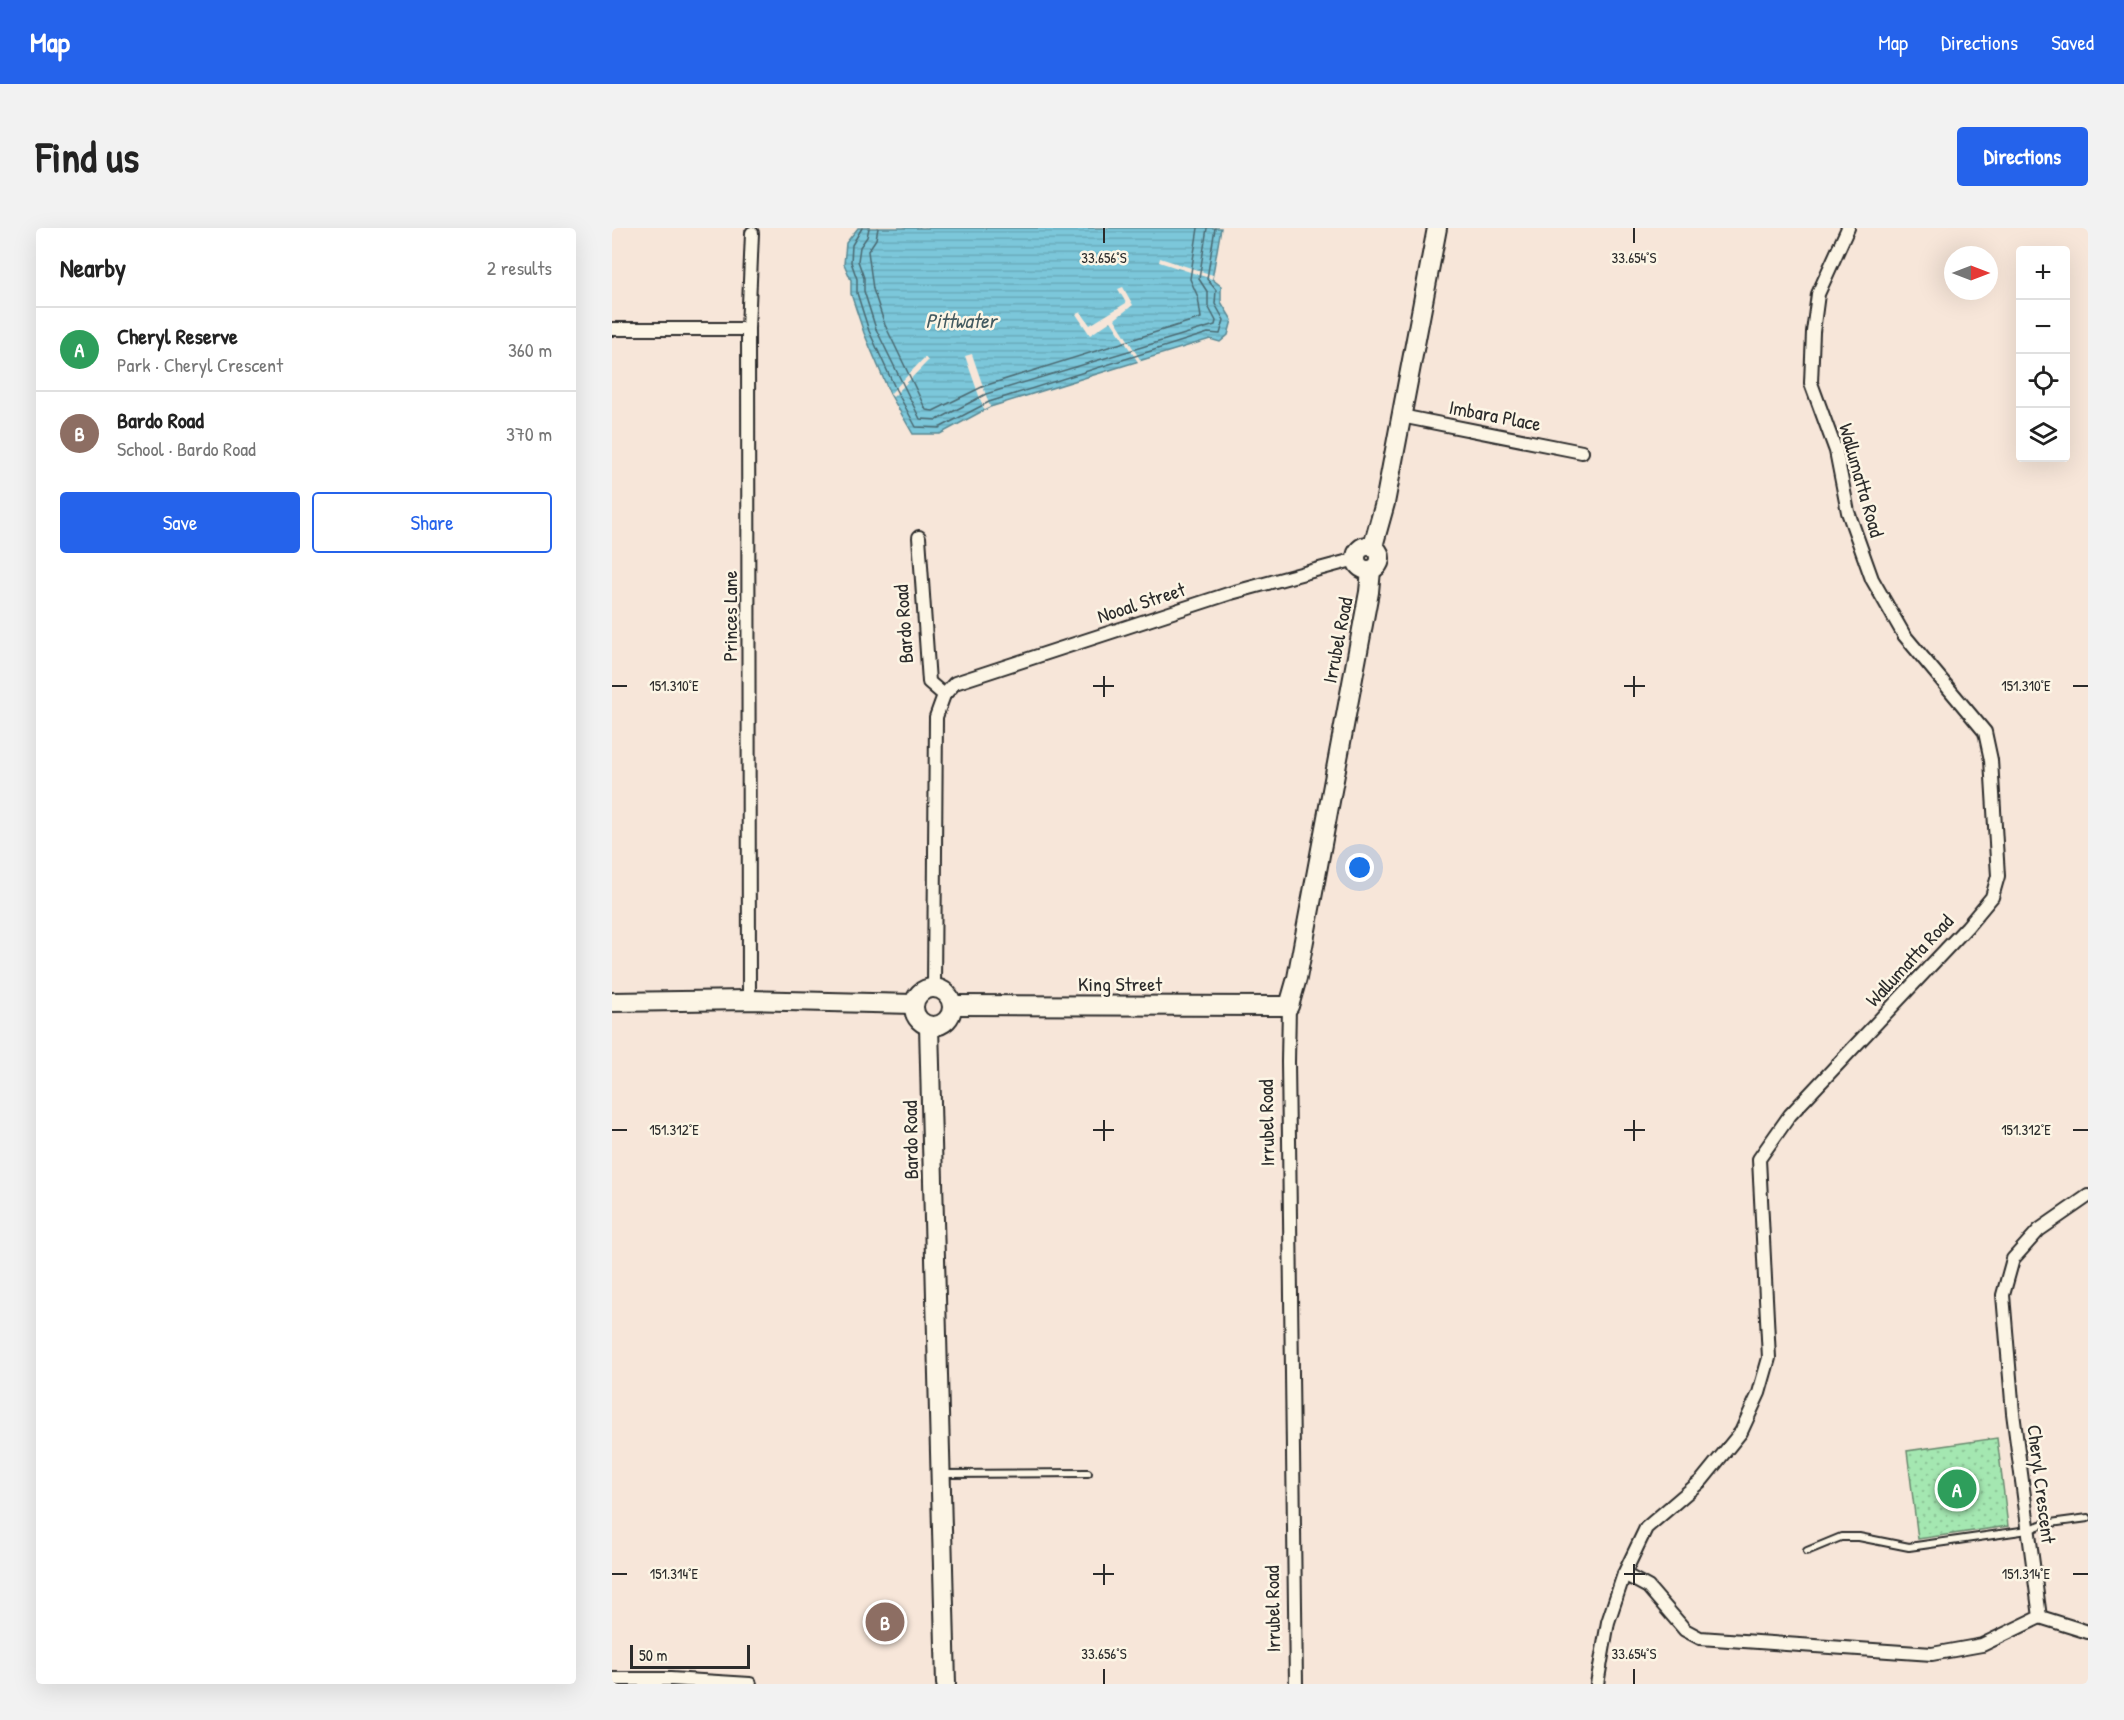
<!DOCTYPE html>
<meta charset="utf-8">
<style>
:root{--surface:#fff;--page:#f2f2f2;--text:#222;--muted:#767676;--line:#e0e0e0;--accent:#2563eb}
body{margin:0;font-family:"Patrick Hand",sans-serif;background:var(--page);color:var(--text)}
.controls{position:absolute;right:18px;top:18px;display:grid;overflow:hidden;border-radius:6px;box-shadow:0 6px 24px #0002}
.controls button{width:54px;height:54px;display:grid;place-items:center;padding:0;border:0;border-bottom:2px solid var(--line);background:var(--surface);color:var(--text);font:30px sans-serif}
.compass{position:absolute;left:1332px;top:18px;width:54px;height:54px;border-radius:50%;background:var(--surface);box-shadow:0 6px 24px #0002;rotate:90deg}
.scale{position:absolute;left:18px;bottom:15px;width:120px;box-sizing:border-box;padding-left:6px;border:3px solid #2b2b2b;border-top:0;font-size:16px;line-height:21px;white-space:nowrap;color:#2b2b2b;-webkit-text-stroke:4px #fcf5e5;paint-order:stroke}
.you{position:absolute;left:748px;top:640px;width:21px;height:21px;margin:-15px;border:4px solid #fff;border-radius:50%;background:#1a73e8;box-shadow:0 0 0 9px #1a73e833}
.badge{display:grid;place-items:center;width:39px;height:39px;border-radius:50%;background:var(--accent);color:#fff;font-size:20px;font-weight:700}
.pin{position:absolute;translate:-50% -50%;border:3px solid #fff;box-shadow:0 2px 6px #0006}
.list{margin:0;padding:0;list-style:none}
h2{display:flex;justify-content:space-between;align-items:center;height:78px;margin:0;padding:0 24px;font-size:26px}
h2 small{font-size:20px;font-weight:400;color:var(--muted)}
.list li{display:grid;grid-template-columns:39px 1fr auto;gap:18px;align-items:center;box-sizing:border-box;height:84px;padding:0 24px;border-top:2px solid var(--line)}
.list b{display:block;font-size:22px;white-space:nowrap}
.list p{margin:0;font-size:20px;white-space:nowrap;color:var(--muted)}
.list em{font-size:20px;font-style:normal;color:var(--muted)}
.actions{display:flex;gap:12px;padding:18px 24px}
.actions a{flex:1;padding:14px 0;border:2px solid var(--accent);border-radius:6px;text-align:center;font-size:21px;color:var(--accent)}
.actions .main{background:var(--accent);color:#fff}
.icon{flex:none;width:33px;height:33px;fill:none;stroke:currentColor;stroke-width:2;stroke-linecap:round;stroke-linejoin:round}
.map{position:relative;flex:none;width:1476px;height:1456px;overflow:hidden;border-radius:6px}
header{display:flex;align-items:center;gap:36px;box-sizing:border-box;height:84px;padding:0 30px;background:var(--accent);color:#fff}
header strong{font-size:28px}
nav{display:flex;gap:33px;margin-inline-start:auto;font-size:21px}
.intro{display:flex;align-items:center;justify-content:space-between;box-sizing:border-box;height:144px;padding:0 36px}
h1{margin:0;font-size:42px}
.button{padding:15px 27px;border-radius:6px;background:var(--accent);color:#fff;font-size:21px;font-weight:700}
main{display:flex;gap:36px;padding:0 36px}
aside{flex:1;background:var(--surface);border-radius:6px;box-shadow:0 6px 24px #0002}
.map>svg:first-child{display:block}
.park{fill:url(#park-dots);stroke:#68896e;stroke-width:1.5}
.water{fill:url(#water-rules);stroke:#5b8994;stroke-width:1.5}
.pier{fill:#f7e6d9}
.lines{fill:none;stroke-linecap:round;stroke-linejoin:round}
.shore{stroke:#4b6971;stroke-width:1.5}
.lane-casing{stroke:#2b2b2b;stroke-width:10}
.street-casing{stroke:#2b2b2b;stroke-width:16}
.secondary-casing{stroke:#2b2b2b;stroke-width:22}
.lane{stroke:#fcf5e5;stroke-width:6}
.street{stroke:#fcf5e5;stroke-width:12}
.secondary{stroke:#fcf5e5;stroke-width:18}
.ticks{fill:none;stroke:#2b2b2b;stroke-width:2}
.labels{text-anchor:middle;dominant-baseline:central;stroke-width:5;stroke-linejoin:round;paint-order:stroke}
.street-label{font-size:20px;fill:#2b2b2b;stroke:#fcf5e5}
.water-label{font-size:21px;font-style:italic;fill:#435a60;stroke:#fcf5e5}
.ticks-label{font-size:15px;text-anchor:middle;fill:#2b2b2b;stroke:#fcf5e5;stroke-width:5;stroke-linejoin:round;paint-order:stroke}
</style>
<header>
<strong>Map</strong>
<nav><a>Map</a><a>Directions</a><a>Saved</a></nav>
</header>
<div class="intro"><h1>Find us</h1><a class="button">Directions</a></div>
<main>
<aside>
<h2>Nearby<small>2 results</small></h2>
<ul class="list">
<li><span class="badge" style="background:#2e9e5b">A</span><div><b>Cheryl Reserve</b><p>Park · Cheryl Crescent</p></div><em>360 m</em></li>
<li><span class="badge" style="background:#8d6e63">B</span><div><b>Bardo Road</b><p>School · Bardo Road</p></div><em>370 m</em></li>
</ul>
<div class="actions"><a class="main">Save</a><a>Share</a></div>
</aside>
<div class="map">
<svg width="1476" height="1456" viewBox="0 0 1476 1456">
<defs>
<pattern id="park-dots" width="8" height="8" patternUnits="userSpaceOnUse" patternTransform="scale(1.5)"><rect width="8" height="8" fill="#a4e7b1"/><path d="M2 2h.1M6 6h.1" fill="none" stroke="#8dc698" stroke-width="1.8" stroke-linecap="round"/></pattern>
<pattern id="water-rules" width="6" height="5" patternUnits="userSpaceOnUse" patternTransform="scale(1.5)"><rect width="6" height="5" fill="#7bc7da"/><path d="M0 2.5h6" fill="none" stroke="#6aabbb"/></pattern>
</defs>
<rect width="100%" height="100%" fill="#f7e6d9"/>
<filter id="ink" filterUnits="userSpaceOnUse"><feTurbulence type="fractalNoise" baseFrequency=".0167" numOctaves="2"/><feDisplacementMap in="SourceGraphic" scale="12" xChannelSelector="R" yChannelSelector="G"/><feConvolveMatrix kernelMatrix="1 2 1 2 8 2 1 2 1" color-interpolation-filters="sRGB"/></filter>
<g filter="url(#ink)">
<!-- park -->
<path class="park" d="M 1385,1210 L 1396,1298 L 1306,1311 L 1295,1223 Z"/>
<!-- water -->
<path class="water" d="M 246,0 L 609,0 L 600,51 L 609,58 L 609,74 L 620,92 L 616,107 L 608,114 L 598,111 L 378,179 L 328,206 L 301,206 L 278,166 L 252,105 L 239,66 L 239,52 L 232,36 L 234,15 Z"/>
<!-- pier -->
<g class="pier">
<path d="M 548,30 L 601,47 L 600,51 L 547,34 Z"/>
<path d="M 511,59 L 521,77 L 503,91 L 529,133 L 526,134 L 499,93 L 478,107 L 464,86 L 469,84 L 478,97 L 514,75 L 506,61 Z"/>
<path d="M 360,126 L 378,179 L 372,182 L 353,128 Z"/>
<path d="M 313,129 L 316,133 L 281,169 L 278,166 Z"/>
</g>
<g class="lines">
<!-- shore -->
<g class="shore">
<path d="M 250,0 L 240,17 L 239,34 L 245,51 L 245,65 L 257,103 L 284,162 L 304,199 L 327,200 L 377,174 L 596,105 L 608,106 L 612,92 L 603,76 L 604,62 L 595,51 L 603,0"/>
<path d="M 257,0 L 255,9 L 248,19 L 246,33 L 252,50 L 252,63 L 264,101 L 308,191 L 325,192 L 374,166 L 603,97 L 604,93 L 596,78 L 596,65 L 587,51 L 595,0"/>
<path d="M 266,0 L 264,11 L 256,23 L 261,61 L 273,97 L 314,182 L 321,183 L 372,158 L 589,90 L 586,69 L 578,51 L 586,0"/>
</g>
<defs>
<g id="lane">
<path d="M 332,1246 L 476,1245"/>
<path d="M 1195,1323 L 1229,1309 L 1247,1309 L 1297,1319 L 1416,1302 L 1431,1296 L 1476,1290"/>
</g>
<g id="street">
<path d="M 0,101 L 136,101"/>
<path d="M 789,188 L 970,224"/>
<path d="M 307,309 L 317,454 L 332,467"/>
<path d="M 322,760 L 324,489 L 332,467 L 343,455 L 619,365 L 744,331"/>
<path d="M 137,772 L 136,101 L 140,5"/>
<path d="M 677,778 L 676,834 L 684,1456"/>
<path d="M 1012,1346 L 1036,1359 L 1073,1402 L 1088,1410 L 1320,1426 L 1370,1417 L 1428,1389 L 1401,1185 L 1391,1067 L 1401,1031 L 1427,1002 L 1476,968"/>
<path d="M 1428,1389 L 1476,1404"/>
<path d="M 0,1451 L 58,1451 L 138,1456"/>
<path d="M 985,1456 L 996,1394 L 1012,1346 L 1034,1300 L 1090,1252 L 1129,1204 L 1147,1165 L 1157,1130 L 1147,931 L 1178,887 L 1355,699 L 1380,669 L 1386,648 L 1379,532 L 1373,504 L 1292,407 L 1260,351 L 1236,284 L 1224,223 L 1199,155 L 1201,104 L 1206,66 L 1236,0"/>
</g>
<g id="secondary">
<circle cx="756" cy="330" r="12"/>
<path d="M 761,318 L 773,275 L 825,0"/>
<circle cx="321" cy="779" r="19"/>
<path d="M 0,774 L 137,772 L 302,776"/>
<path d="M 340,777 L 677,778 L 685,750 L 757,364 L 759,342"/>
<path d="M 317,798 L 334,1456"/>
</g>
</defs>
<!-- lane casing -->
<use href="#lane" class="lane-casing"/>
<!-- street casing -->
<use href="#street" class="street-casing"/>
<!-- secondary casing -->
<use href="#secondary" class="secondary-casing"/>
<!-- lane -->
<use href="#lane" class="lane"/>
<!-- street -->
<use href="#street" class="street"/>
<!-- secondary -->
<use href="#secondary" class="secondary"/>
</g>
</g>
<!-- ticks -->
<path class="ticks" d="M 492,0 L 492,15M 1022,0 L 1022,15M 492,448 L 492,469M 1022,448 L 1022,469M 0,458 L 15,458M 481,458 L 502,458M 1012,458 L 1033,458M 1461,458 L 1476,458M 492,892 L 492,913M 1022,892 L 1022,913M 0,902 L 15,902M 481,902 L 502,902M 1012,902 L 1033,902M 1461,902 L 1476,902M 492,1336 L 492,1357M 1022,1336 L 1022,1357M 0,1346 L 15,1346M 481,1346 L 502,1346M 1012,1346 L 1033,1346M 1461,1346 L 1476,1346M 492,1441 L 492,1456M 1022,1441 L 1022,1456"/>
<g class="labels">
<!-- street labels -->
<g class="street-label">
<text transform="translate(883 187) rotate(11)">Imbara Place</text>
<text transform="translate(1250 252) rotate(74)">Wallumatta Road</text>
<text transform="translate(529 374) rotate(-18)">Nooal Street</text>
<text transform="translate(117 388) rotate(-90)">Princes Lane</text>
<text transform="translate(291 396) rotate(-94)">Bardo Road</text>
<text transform="translate(725 412) rotate(-79)">Irrubel Road</text>
<text transform="translate(1297 732) rotate(-47)">Wallumatta Road</text>
<text x="508" y="755">King Street</text>
<text transform="translate(654 895) rotate(-91)">Irrubel Road</text>
<text transform="translate(298 912) rotate(-91)">Bardo Road</text>
<text transform="translate(1430 1256) rotate(83)">Cheryl Crescent</text>
<text transform="translate(660 1381) rotate(-91)">Irrubel Road</text>
</g>
<!-- water labels -->
<g class="water-label">
<text x="349" y="92">Pittwater</text>
</g>
</g>
<g class="ticks-label">
<text x="492" y="35">33.656°S</text>
<text x="1022" y="35">33.654°S</text>
<text x="1414" y="463">151.310°E</text>
<text x="62" y="463">151.310°E</text>
<text x="1414" y="907">151.312°E</text>
<text x="62" y="907">151.312°E</text>
<text x="62" y="1351">151.314°E</text>
<text x="1414" y="1351">151.314°E</text>
<text x="492" y="1431">33.656°S</text>
<text x="1022" y="1431">33.654°S</text>
</g>
</svg>
<div class="controls">
<button>+</button>
<button>−</button>
<button><svg class="icon" aria-label="locate" viewBox="0 0 24 24"><circle cx="12" cy="12" r="6"/><path d="M12 2v4M12 18v4M2 12h4M18 12h4"/></svg></button>
<button><svg class="icon" aria-label="layers" viewBox="0 0 24 24"><path d="M12 4l9 5-9 5-9-5zM3 14l9 5 9-5"/></svg></button>
</div>
<svg class="compass" viewBox="-18 -18 36 36"><path d="M0-13l5 13h-10z" fill="#e53935"/><path d="M0 13l5-13h-10z" fill="#767676"/></svg>
<div class="scale">50 m</div>
<div class="you"></div>
<div class="pin badge" style="left:1345px;top:1261px;background:#2e9e5b">A</div>
<div class="pin badge" style="left:273px;top:1394px;background:#8d6e63">B</div>
</div>
</main>
